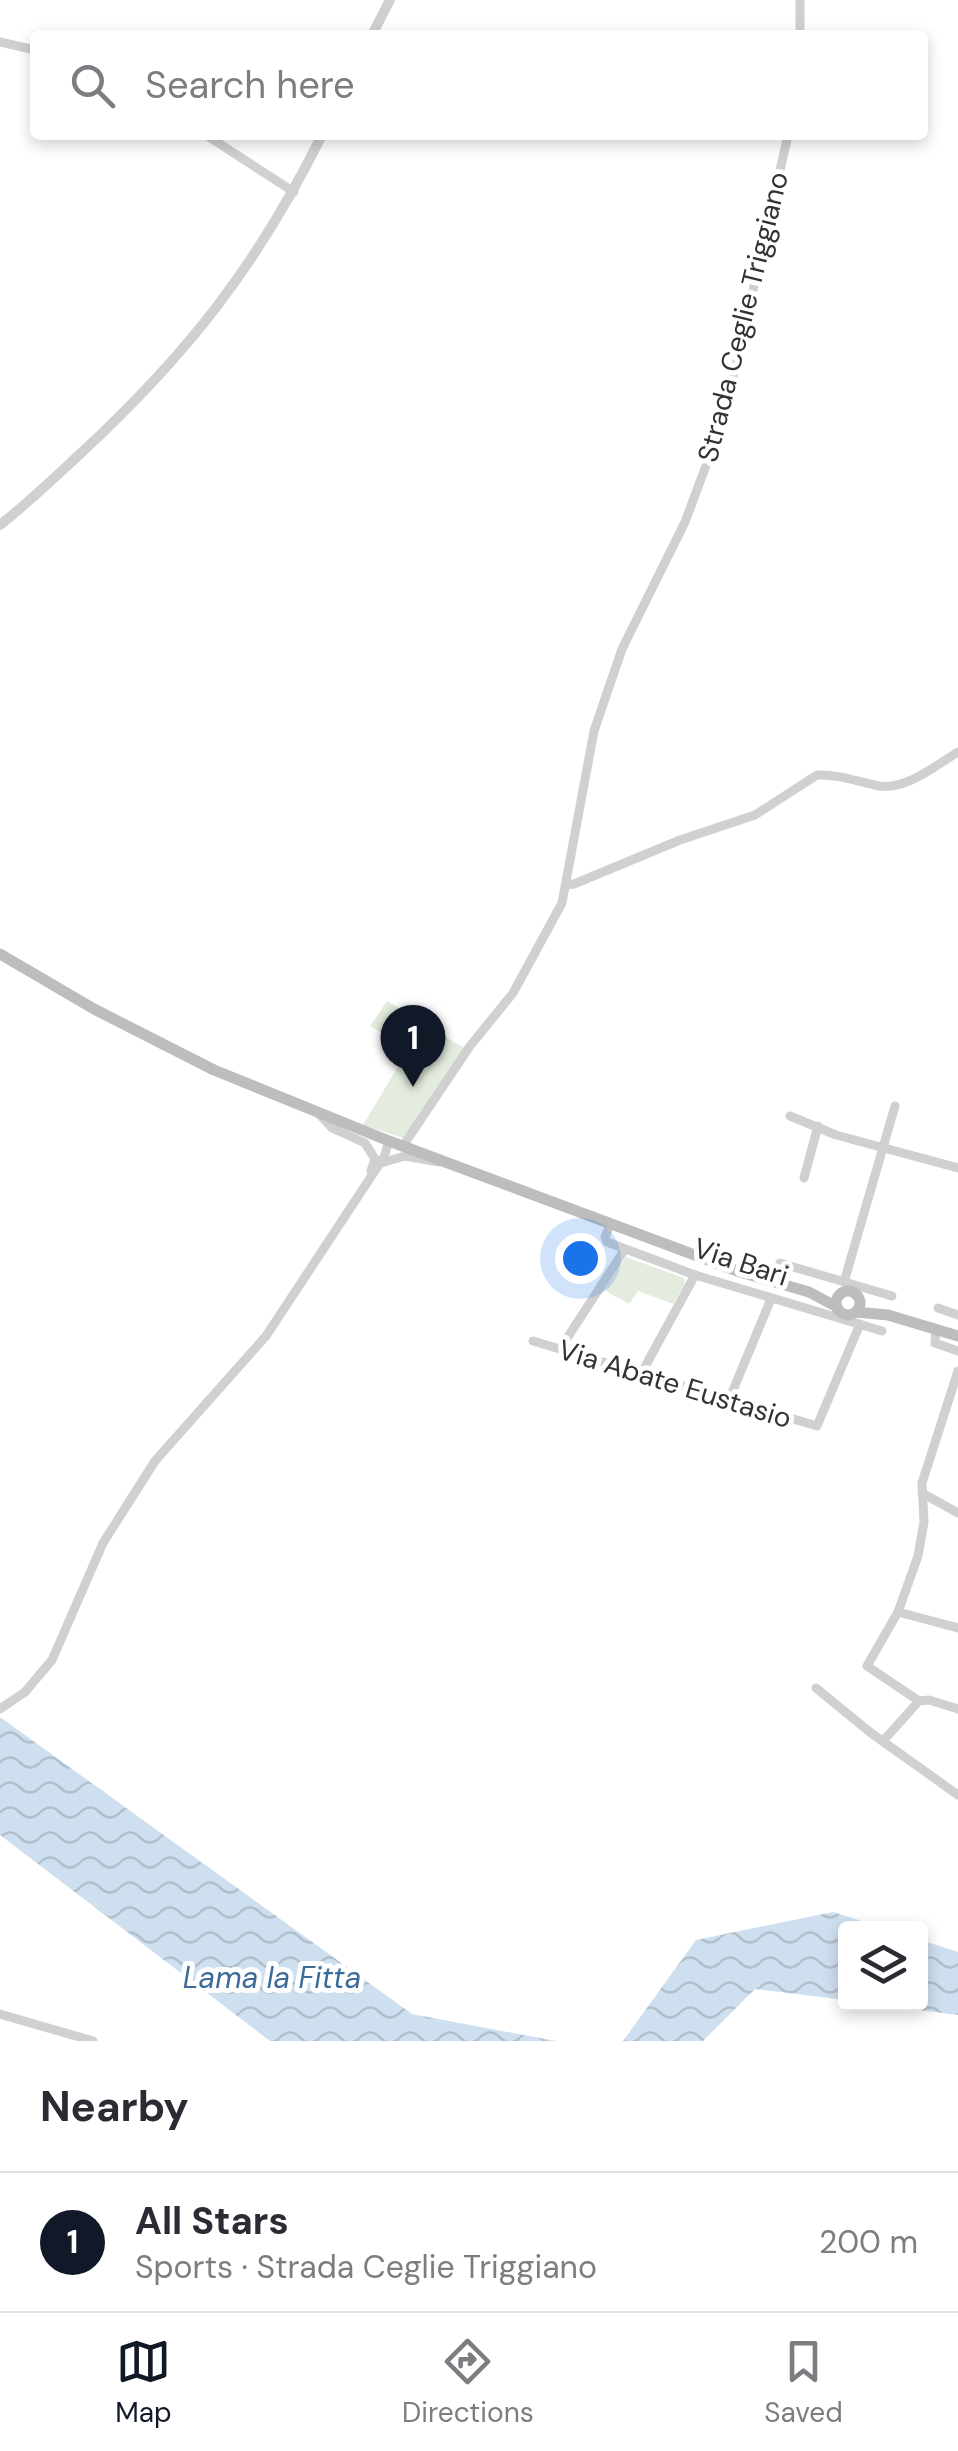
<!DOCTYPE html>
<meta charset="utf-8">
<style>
:root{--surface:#fff;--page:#f7f7f7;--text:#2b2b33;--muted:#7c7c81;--line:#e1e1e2;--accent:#111827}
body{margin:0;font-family:"DM Sans",sans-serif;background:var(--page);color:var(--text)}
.controls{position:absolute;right:30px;bottom:30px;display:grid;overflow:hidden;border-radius:10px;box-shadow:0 5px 15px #0003}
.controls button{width:90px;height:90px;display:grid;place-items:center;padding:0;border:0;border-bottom:2px solid var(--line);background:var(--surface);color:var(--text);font:50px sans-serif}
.you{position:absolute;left:580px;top:1258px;width:35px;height:35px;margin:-25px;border:8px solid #fff;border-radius:50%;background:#1a73e8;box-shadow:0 0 0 15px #1a73e833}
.badge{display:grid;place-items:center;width:65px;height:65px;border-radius:50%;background:var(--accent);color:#fff;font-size:32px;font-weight:700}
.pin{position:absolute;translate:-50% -82px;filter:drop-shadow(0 2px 5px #0008)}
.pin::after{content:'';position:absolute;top:52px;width:35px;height:30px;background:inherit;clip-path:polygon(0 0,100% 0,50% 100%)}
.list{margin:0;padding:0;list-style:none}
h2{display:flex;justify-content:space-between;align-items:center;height:130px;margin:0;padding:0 40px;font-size:42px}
h2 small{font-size:32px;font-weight:400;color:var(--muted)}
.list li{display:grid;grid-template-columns:65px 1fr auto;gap:30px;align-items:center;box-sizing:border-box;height:140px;padding:0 40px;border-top:2px solid var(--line)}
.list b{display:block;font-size:38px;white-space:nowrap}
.list p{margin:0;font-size:32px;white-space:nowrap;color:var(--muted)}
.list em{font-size:32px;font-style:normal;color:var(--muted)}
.icon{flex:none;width:55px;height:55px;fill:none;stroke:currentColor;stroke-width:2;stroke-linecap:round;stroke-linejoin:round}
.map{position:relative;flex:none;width:958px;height:2041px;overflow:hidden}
.search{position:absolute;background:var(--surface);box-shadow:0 5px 15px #0003;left:30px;right:30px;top:30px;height:110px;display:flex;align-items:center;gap:25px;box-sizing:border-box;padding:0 35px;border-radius:10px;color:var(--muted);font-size:38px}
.sheet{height:270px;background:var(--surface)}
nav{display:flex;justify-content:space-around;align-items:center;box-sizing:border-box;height:140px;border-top:2px solid var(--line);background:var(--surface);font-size:28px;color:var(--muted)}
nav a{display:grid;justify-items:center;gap:5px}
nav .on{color:var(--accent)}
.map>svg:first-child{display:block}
.green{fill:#e4ecdf}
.water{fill:url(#water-waves)}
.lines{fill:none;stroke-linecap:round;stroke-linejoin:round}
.minor{stroke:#d0d0d0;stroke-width:9}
.tertiary{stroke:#d0d0d0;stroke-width:10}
.secondary{stroke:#bdbdbd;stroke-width:11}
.labels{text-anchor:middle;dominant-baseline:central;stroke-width:10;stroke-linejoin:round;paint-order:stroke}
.street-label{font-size:28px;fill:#333;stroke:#fff}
.water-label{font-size:30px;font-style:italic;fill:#3d6b99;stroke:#fff}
</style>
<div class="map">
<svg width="958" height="2041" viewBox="0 0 958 2041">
<defs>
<pattern id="water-waves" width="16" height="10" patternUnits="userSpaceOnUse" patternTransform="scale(2.5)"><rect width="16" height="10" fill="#cedfef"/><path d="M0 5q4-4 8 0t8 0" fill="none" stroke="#b1c0cd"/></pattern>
</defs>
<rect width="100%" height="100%" fill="#fff"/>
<!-- green -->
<g class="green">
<path d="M 387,1001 L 464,1048 L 406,1139 L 363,1125 L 409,1048 L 370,1026 Z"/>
<path d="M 626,1257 L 684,1278 L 685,1283 L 673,1304 L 638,1291 L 629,1304 L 604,1290 Z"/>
</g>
<!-- water -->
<g class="water">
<path d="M 0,1717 L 412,2014 L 556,2041 L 270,2041 L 0,1835 Z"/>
<path d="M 833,1912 L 884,1928 L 846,1928 L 845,2000 L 755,1989 L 703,2041 L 623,2041 L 696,1940 Z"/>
<path d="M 921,1940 L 958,1952 L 958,2015 L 870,2004 L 920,2004 Z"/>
</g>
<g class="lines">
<!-- minor -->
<g class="minor">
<path d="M 800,35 L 800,0"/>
<path d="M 0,42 L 35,50"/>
<path d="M 206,135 L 294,192"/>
<path d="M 566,885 L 574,884 L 680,840 L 755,815 L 817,775 C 839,774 858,782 879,786 C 907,790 936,765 958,752"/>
<path d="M 319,1114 L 332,1128 L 365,1143 L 375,1159 L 371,1171"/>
<path d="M 790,1116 L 836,1135 L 958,1168"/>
<path d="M 403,1146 L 470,1046 L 513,993 L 562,903 L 594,731 L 622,649 L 685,522 L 710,455 L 735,370 L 788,135"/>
<path d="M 381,1163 L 405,1156 L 439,1162"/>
<path d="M 804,1178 L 818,1126"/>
<path d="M 611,1223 L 605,1237 L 607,1242 L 695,1275 L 882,1331"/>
<path d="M 780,1263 L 892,1296"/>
<path d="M 844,1282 L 895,1106"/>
<path d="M 938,1308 L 958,1315"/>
<path d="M 936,1329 L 935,1343 L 958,1351"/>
<path d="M 533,1341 L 817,1426 L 860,1324"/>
<path d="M 560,1349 L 625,1249"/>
<path d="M 641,1374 L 695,1275"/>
<path d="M 729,1400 L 771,1299"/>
<path d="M 922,1493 L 958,1513"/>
<path d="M 898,1612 L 958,1628"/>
<path d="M 816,1688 L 871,1733 L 958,1795"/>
<path d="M 919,1701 L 867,1666 L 898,1612 L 918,1556 L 924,1522 L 922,1483 L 958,1371"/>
<path d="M 0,1709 L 25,1692 L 52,1660 L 103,1543 L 155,1461 L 266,1336 L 384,1157 L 389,1141"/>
<path d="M 883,1741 L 919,1701 L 929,1700 L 958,1709"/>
<path d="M 0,2014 L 93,2041"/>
</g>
<!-- tertiary -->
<g class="tertiary">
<path d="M 372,35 L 390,0"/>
<path d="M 0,525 C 28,503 54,478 80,454 C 187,355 257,266 322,135"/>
</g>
<!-- secondary -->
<g class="secondary">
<path d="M 0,954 L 94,1009 L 214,1070 L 389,1141 L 740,1272 L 809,1292 L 837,1307"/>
<circle cx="848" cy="1303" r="12"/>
<path d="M 856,1312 L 888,1315 L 958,1336"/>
</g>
</g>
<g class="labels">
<!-- street labels -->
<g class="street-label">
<text transform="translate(743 317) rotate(-76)">Strada Ceglie Triggiano</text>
<text transform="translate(741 1262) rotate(18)">Via Bari</text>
<text transform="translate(675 1384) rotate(17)">Via Abate Eustasio</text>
</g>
<!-- water labels -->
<g class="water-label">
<text x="272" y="1977">Lama la Fitta</text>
</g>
</g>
</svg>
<div class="controls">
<button><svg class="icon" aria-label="layers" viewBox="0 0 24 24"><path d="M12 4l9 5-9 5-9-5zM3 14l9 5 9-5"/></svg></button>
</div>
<div class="you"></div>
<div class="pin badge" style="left:413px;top:1087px">1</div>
<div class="search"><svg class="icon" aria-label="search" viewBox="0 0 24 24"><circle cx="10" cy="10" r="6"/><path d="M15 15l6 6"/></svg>Search here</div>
</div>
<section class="sheet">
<h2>Nearby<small></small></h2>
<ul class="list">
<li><span class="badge">1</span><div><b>All Stars</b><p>Sports · Strada Ceglie Triggiano</p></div><em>200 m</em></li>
</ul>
</section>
<nav>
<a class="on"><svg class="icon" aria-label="map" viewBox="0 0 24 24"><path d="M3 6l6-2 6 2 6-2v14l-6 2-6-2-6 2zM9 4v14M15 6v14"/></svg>Map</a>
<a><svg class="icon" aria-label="directions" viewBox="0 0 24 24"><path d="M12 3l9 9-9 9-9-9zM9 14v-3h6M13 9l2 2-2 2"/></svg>Directions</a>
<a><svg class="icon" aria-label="saved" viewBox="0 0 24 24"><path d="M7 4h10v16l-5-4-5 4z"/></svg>Saved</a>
</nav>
